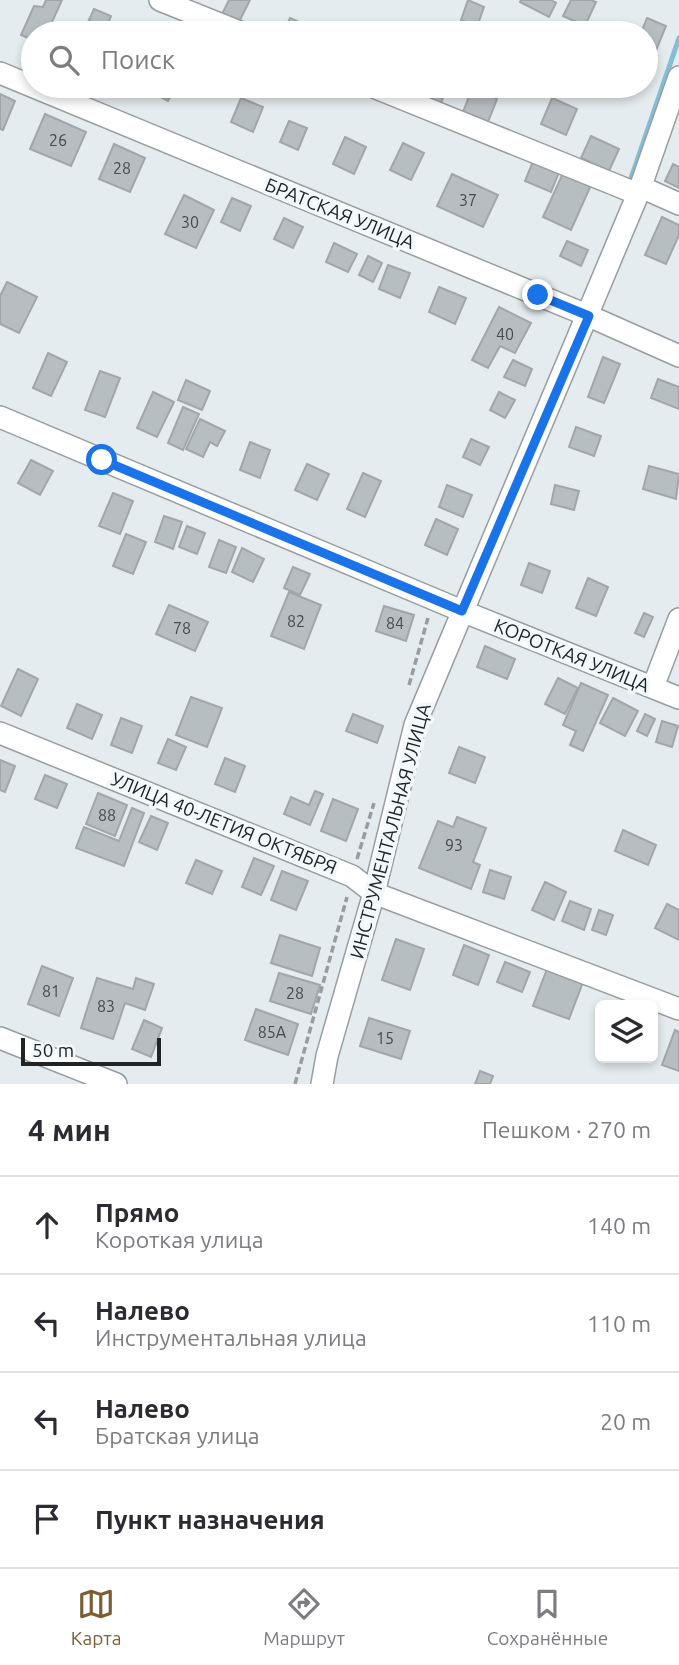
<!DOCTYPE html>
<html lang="ru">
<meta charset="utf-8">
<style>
:root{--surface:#fff;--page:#f7f7f7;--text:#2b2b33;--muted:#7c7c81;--line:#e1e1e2;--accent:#7c5e32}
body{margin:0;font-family:Ubuntu,sans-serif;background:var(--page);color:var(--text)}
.controls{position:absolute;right:21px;bottom:21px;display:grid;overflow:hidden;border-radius:10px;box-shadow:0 4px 10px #0003}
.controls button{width:63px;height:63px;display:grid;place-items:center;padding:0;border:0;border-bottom:2px solid var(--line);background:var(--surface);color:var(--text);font:35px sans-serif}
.scale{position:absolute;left:21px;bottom:18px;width:140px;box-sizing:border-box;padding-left:7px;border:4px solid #212425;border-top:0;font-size:19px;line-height:24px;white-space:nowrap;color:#212425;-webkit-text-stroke:5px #f2f9fc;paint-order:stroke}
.stop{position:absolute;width:21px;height:21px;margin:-16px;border:5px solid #1a73e8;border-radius:50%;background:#fff}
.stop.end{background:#1a73e8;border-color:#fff;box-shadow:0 2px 7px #0008}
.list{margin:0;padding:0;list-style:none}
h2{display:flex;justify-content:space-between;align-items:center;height:91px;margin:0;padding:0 28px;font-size:30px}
h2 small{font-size:23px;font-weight:400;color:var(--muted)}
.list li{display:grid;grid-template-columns:46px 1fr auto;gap:21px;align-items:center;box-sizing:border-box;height:98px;padding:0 28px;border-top:2px solid var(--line)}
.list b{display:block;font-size:26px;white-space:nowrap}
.list p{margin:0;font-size:23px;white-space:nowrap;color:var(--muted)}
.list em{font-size:23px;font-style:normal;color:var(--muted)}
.icon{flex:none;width:38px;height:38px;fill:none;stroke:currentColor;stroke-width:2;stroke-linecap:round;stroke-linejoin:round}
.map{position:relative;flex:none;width:679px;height:1084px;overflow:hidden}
.search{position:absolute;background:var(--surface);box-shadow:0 4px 10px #0003;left:21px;right:21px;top:21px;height:77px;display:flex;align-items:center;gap:18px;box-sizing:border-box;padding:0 24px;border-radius:38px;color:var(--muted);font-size:26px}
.sheet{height:483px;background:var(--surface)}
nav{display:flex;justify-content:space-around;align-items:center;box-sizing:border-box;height:98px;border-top:2px solid var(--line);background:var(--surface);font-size:19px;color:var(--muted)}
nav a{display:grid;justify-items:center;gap:4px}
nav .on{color:var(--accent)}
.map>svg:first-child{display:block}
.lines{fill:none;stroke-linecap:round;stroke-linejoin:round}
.stream{stroke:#84bed6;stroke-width:5}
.building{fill:#b7bec1;stroke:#a0a6a9;stroke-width:2}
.minor-casing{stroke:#979da0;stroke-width:24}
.path{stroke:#979c9e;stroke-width:3.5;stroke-dasharray:7 3.5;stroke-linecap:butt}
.minor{stroke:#fff;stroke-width:21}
.route{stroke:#1a73e8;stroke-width:9}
.labels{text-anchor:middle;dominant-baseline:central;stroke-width:7;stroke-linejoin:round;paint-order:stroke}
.number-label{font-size:16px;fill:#464a4c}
.street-label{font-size:19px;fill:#212425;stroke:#f2f9fc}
</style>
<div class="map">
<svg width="679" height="1084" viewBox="0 0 679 1084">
<rect width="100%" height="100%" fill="#e5ecef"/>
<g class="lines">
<!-- stream -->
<path class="stream" d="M 629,184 L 679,38"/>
</g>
<!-- building -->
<g class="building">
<path d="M 46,0 L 62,0 L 47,33 L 33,33 L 33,40 L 21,35 L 34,6 L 43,7 Z"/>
<path d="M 229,0 L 250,0 L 239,22 L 222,14 Z"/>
<path d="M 468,0 L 484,7 L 477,27 L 461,20 Z"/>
<path d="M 521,0 L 551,0 L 556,3 L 549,17 L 520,2 Z"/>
<path d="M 571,0 L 591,0 L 596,2 L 585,26 L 563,16 Z"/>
<path d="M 94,9 L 111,16 L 104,33 L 83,33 Z"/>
<path d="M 290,18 L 308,26 L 304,33 L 283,33 Z"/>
<path d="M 647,18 L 666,26 L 655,53 L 646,49 L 646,33 L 641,33 Z"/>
<path d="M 314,23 L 331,30 L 330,33 L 310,33 Z"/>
<path d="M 159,86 L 176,86 L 168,101 L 155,94 Z"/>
<path d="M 415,86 L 448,86 L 440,105 L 411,94 Z"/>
<path d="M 472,89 L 497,99 L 488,122 L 463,112 Z"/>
<path d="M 0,94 L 15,101 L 3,130 L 0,129 Z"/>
<path d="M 241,98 L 263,107 L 253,132 L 231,122 Z"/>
<path d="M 552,98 L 577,109 L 566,135 L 541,124 Z"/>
<path d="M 45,114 L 86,132 L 71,166 L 30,149 Z"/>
<path d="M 289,121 L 307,128 L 298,150 L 280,142 Z"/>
<path d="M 591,136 L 619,149 L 609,171 L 581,158 Z"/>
<path d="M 345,137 L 366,147 L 354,174 L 333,164 Z"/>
<path d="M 403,143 L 424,153 L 411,180 L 390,170 Z"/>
<path d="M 114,144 L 145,158 L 130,192 L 99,179 Z"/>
<path d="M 536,154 L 562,165 L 551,192 L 525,181 Z"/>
<path d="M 673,164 L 679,167 L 679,188 L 665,181 Z"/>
<path d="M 564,171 L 592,183 L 571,230 L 543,217 Z"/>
<path d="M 452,174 L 498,195 L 483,227 L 437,206 Z"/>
<path d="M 184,195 L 214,210 L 196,248 L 165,234 Z"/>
<path d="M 232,198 L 251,206 L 240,231 L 221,222 Z"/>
<path d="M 662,217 L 679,225 L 679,235 L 666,264 L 645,255 Z"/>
<path d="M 284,218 L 303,227 L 293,248 L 274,239 Z"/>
<path d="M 567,241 L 588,250 L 581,266 L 560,256 Z"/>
<path d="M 334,243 L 357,254 L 348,272 L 326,262 Z"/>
<path d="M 368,256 L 382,263 L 373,282 L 359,275 Z"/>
<path d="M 388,265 L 410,273 L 400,298 L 379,289 Z"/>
<path d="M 7,282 L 37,297 L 19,333 L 0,324 L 0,296 Z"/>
<path d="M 439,287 L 466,298 L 455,324 L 429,312 Z"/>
<path d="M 499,307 L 531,323 L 515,353 L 500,346 L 488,368 L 472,360 Z"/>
<path d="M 48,353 L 67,362 L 51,396 L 33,388 Z"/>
<path d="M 603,357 L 620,364 L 604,403 L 588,397 Z"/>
<path d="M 513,360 L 532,369 L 525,386 L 504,377 Z"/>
<path d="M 100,371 L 120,378 L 105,417 L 85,410 Z"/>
<path d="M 658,379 L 679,387 L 679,409 L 651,398 Z"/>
<path d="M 186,380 L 210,391 L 202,410 L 178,400 Z"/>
<path d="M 153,392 L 174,402 L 157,437 L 137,428 Z"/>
<path d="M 499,392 L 515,400 L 505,418 L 490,410 Z"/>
<path d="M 183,407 L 199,414 L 183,450 L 168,443 Z"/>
<path d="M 200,419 L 225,431 L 217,446 L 210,442 L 203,457 L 186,449 Z"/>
<path d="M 576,427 L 601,436 L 594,456 L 569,447 Z"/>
<path d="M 471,439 L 489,447 L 480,465 L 463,457 Z"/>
<path d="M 250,442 L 270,450 L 260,478 L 240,470 Z"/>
<path d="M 31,460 L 53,471 L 40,495 L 18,483 Z"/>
<path d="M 307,464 L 329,474 L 317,500 L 295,490 Z"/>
<path d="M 649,466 L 679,474 L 676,499 L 643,489 Z"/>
<path d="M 363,473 L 381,481 L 365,517 L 347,509 Z"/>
<path d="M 447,485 L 472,495 L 463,517 L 439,507 Z"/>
<path d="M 555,485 L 579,491 L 574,510 L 551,504 Z"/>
<path d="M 113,493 L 133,501 L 120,534 L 99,526 Z"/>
<path d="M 164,516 L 182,522 L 173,549 L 155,542 Z"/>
<path d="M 436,519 L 458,529 L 447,555 L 425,545 Z"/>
<path d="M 187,526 L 205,533 L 197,554 L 179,547 Z"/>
<path d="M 126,534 L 146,542 L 133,574 L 113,566 Z"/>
<path d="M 219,540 L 236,547 L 226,573 L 209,567 Z"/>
<path d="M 242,548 L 264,559 L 253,582 L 232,572 Z"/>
<path d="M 529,563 L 550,571 L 542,593 L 521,585 Z"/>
<path d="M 293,567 L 310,574 L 300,595 L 284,588 Z"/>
<path d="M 588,578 L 608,587 L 596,616 L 576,608 Z"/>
<path d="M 289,592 L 321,605 L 304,649 L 271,636 Z"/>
<path d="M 169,605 L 208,622 L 195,651 L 156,634 Z"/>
<path d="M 384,606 L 414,615 L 406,641 L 376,631 Z"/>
<path d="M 644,613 L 653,617 L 644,637 L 635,633 Z"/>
<path d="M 485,646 L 515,659 L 507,679 L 477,667 Z"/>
<path d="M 18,669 L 38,679 L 21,716 L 1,706 Z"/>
<path d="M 558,678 L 578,688 L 565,714 L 545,704 Z"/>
<path d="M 581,683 L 608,695 L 583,751 L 570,745 L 576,731 L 563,725 Z"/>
<path d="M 191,697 L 222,708 L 207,747 L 176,735 Z"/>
<path d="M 613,698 L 638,711 L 625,736 L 600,723 Z"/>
<path d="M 77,704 L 102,715 L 92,739 L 67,728 Z"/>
<path d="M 353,714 L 383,726 L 377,743 L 346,731 Z"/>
<path d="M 645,714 L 655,719 L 647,736 L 637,731 Z"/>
<path d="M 121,718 L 142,726 L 132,753 L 111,745 Z"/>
<path d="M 662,721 L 678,726 L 672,747 L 656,742 Z"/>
<path d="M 168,739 L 186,747 L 176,770 L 158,763 Z"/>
<path d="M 459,747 L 485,757 L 475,783 L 449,773 Z"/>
<path d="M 225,758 L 245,766 L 235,792 L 215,784 Z"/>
<path d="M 0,760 L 15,766 L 5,792 L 0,790 Z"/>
<path d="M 45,775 L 67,784 L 57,808 L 35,799 Z"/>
<path d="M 315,791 L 323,794 L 310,825 L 284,814 L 291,797 L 309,805 Z"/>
<path d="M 98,793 L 127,805 L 115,836 L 86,824 Z"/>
<path d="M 333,799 L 358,809 L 346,841 L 321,831 Z"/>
<path d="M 132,808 L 144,813 L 124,866 L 76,848 L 84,827 L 119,841 Z"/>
<path d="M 151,816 L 168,823 L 157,850 L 139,842 Z"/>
<path d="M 457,817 L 486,828 L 473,862 L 480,865 L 471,889 L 419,868 L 438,821 L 453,827 Z"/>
<path d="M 623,830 L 656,845 L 648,865 L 615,851 Z"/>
<path d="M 254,858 L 274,866 L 261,895 L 242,887 Z"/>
<path d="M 196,860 L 222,871 L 212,894 L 186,883 Z"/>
<path d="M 490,870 L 511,877 L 504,899 L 483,892 Z"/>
<path d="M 282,871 L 308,881 L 296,910 L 271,900 Z"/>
<path d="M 545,882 L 566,892 L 554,920 L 532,910 Z"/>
<path d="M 570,901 L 591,909 L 584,930 L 562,921 Z"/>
<path d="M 667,904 L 679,910 L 679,940 L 655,928 Z"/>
<path d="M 599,910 L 613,915 L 606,935 L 592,930 Z"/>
<path d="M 280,935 L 320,948 L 312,976 L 271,963 Z"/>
<path d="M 396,939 L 424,949 L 410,990 L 382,980 Z"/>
<path d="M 464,945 L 489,955 L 478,985 L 453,975 Z"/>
<path d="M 505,962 L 530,972 L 522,992 L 497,982 Z"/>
<path d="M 42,966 L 73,978 L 59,1016 L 28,1004 Z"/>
<path d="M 547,969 L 583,982 L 569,1019 L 533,1006 Z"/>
<path d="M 279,973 L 320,985 L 311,1014 L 270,1001 Z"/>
<path d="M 97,978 L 133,989 L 136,978 L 154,984 L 145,1010 L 125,1003 L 113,1039 L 81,1028 Z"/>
<path d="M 256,1009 L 298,1024 L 288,1055 L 245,1040 Z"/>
<path d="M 369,1018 L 410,1031 L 401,1059 L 360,1046 Z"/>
<path d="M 144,1020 L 162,1028 L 151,1057 L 132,1049 Z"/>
<path d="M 675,1030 L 679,1032 L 679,1071 L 662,1065 Z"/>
<path d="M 480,1071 L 493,1076 L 490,1084 L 475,1084 Z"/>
</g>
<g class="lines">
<defs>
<g id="minor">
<path d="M 160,0 L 242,33"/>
<path d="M 0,73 L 589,316 L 679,356"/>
<path d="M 371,86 L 638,194"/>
<path d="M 641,187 L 679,204"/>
<path d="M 0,417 L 462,611 L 679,698"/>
<path d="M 653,687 L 679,619"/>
<path d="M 0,733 L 352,876 L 374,893 L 679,1009"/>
<path d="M 0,1038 L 116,1084"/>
<path d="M 322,1084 L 327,1056 L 374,893 L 415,725 L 638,194 L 679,77"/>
</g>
</defs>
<!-- minor casing -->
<use href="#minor" class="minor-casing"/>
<!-- path -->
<g class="path">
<path d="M 409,685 L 428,618"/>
<path d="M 357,859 L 374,803"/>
<path d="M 295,1084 L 347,897"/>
</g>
<!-- minor -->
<use href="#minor" class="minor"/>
</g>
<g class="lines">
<!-- route -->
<path class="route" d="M 102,460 L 462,611 L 589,316 L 538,295"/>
</g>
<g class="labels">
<!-- number labels -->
<g class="number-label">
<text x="58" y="140">26</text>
<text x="122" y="168">28</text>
<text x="468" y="200">37</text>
<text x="190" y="222">30</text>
<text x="505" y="334">40</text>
<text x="296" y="621">82</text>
<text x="395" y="623">84</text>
<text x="182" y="628">78</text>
<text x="107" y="815">88</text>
<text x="454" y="845">93</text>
<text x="51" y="991">81</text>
<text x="295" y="993">28</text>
<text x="106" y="1006">83</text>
<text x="272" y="1032">85А</text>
<text x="385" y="1038">15</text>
</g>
<!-- street labels -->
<g class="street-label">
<text transform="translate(340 213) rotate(22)">БРАТСКАЯ УЛИЦА</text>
<text transform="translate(572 655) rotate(22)">КОРОТКАЯ УЛИЦА</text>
<text transform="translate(224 823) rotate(22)">УЛИЦА 40-ЛЕТИЯ ОКТЯБРЯ</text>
<text transform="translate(390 831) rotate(-75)">ИНСТРУМЕНТАЛЬНАЯ УЛИЦА</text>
</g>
</g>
</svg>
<div class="controls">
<button><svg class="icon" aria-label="layers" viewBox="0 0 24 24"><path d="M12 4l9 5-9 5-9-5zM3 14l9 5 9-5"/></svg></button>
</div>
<div class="scale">50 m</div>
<div class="stop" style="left:102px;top:460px"></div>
<div class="stop end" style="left:538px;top:295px"></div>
<div class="search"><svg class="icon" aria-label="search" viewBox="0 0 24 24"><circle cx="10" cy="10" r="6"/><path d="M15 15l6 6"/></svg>Поиск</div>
</div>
<section class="sheet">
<h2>4 мин<small>Пешком · 270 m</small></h2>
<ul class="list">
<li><svg class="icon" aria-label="ahead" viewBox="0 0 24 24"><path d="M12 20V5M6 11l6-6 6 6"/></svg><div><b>Прямо</b><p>Короткая улица</p></div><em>140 m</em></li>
<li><svg class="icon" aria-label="left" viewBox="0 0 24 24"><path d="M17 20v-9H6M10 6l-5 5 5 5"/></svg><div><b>Налево</b><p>Инструментальная улица</p></div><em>110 m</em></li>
<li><svg class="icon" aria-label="left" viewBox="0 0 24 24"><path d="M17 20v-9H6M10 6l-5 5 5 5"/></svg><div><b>Налево</b><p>Братская улица</p></div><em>20 m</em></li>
<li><svg class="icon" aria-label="arrive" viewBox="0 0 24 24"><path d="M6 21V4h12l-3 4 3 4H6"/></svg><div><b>Пункт назначения</b></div></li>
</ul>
</section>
<nav>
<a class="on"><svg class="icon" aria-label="map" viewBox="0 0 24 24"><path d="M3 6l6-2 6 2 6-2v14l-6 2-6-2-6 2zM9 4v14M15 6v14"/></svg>Карта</a>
<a><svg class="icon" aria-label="directions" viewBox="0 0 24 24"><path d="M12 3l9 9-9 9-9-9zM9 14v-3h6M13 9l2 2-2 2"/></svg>Маршрут</a>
<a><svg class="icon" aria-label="saved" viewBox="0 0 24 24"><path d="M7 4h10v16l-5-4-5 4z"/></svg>Сохранённые</a>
</nav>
